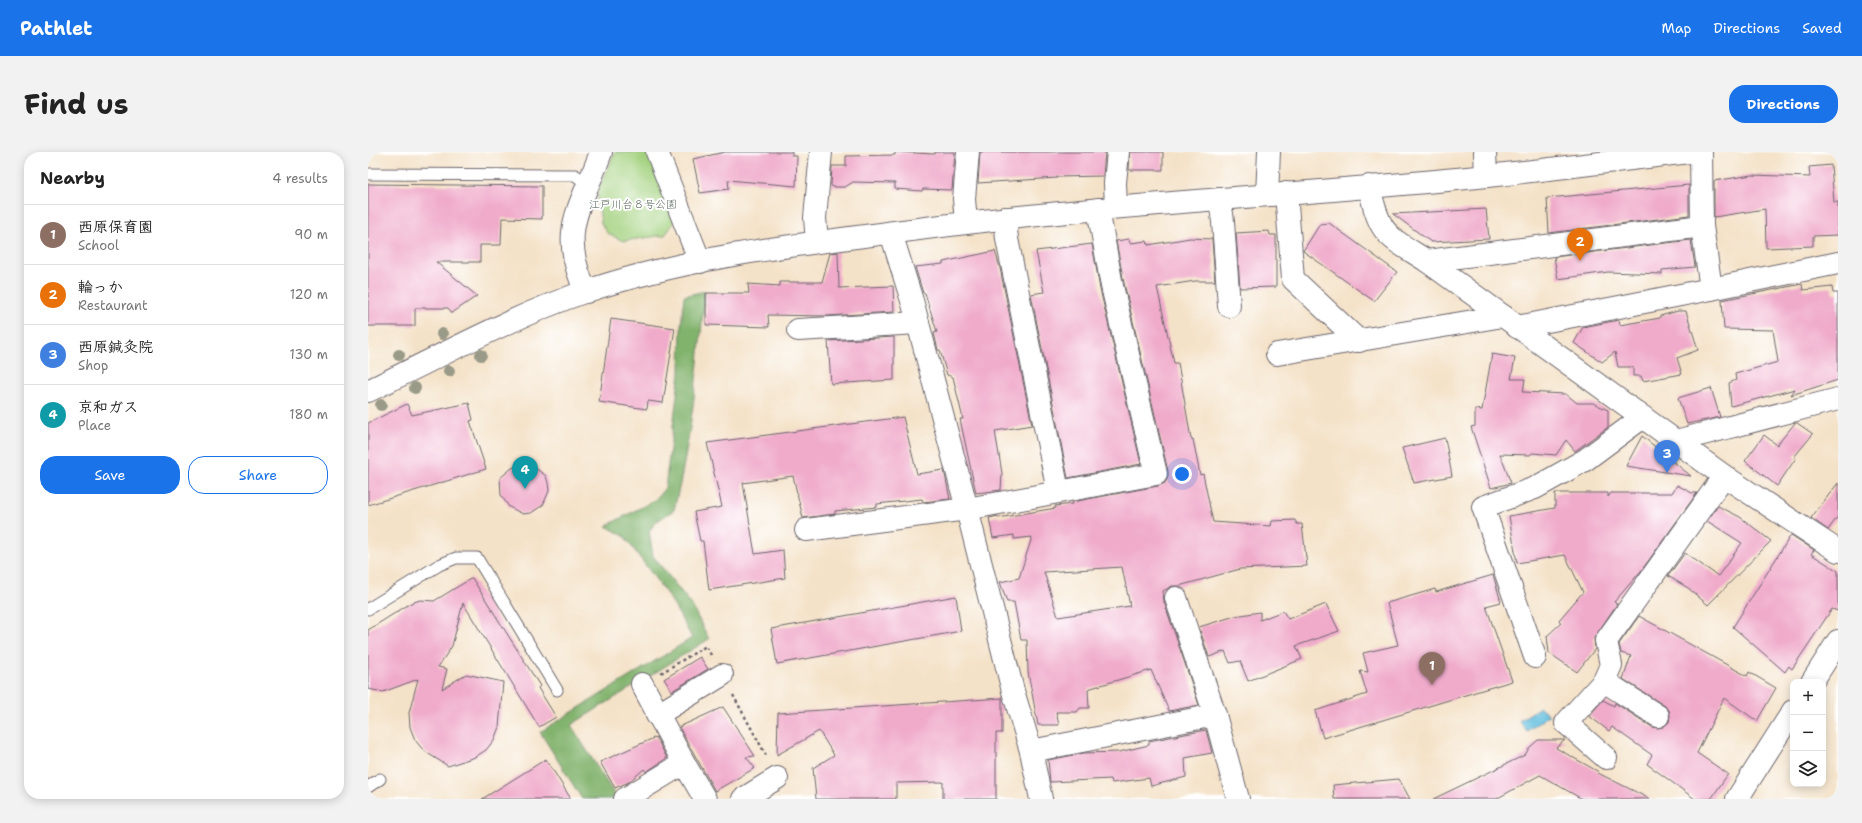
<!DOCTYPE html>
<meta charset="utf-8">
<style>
:root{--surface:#fff;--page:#f2f2f2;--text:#222;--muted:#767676;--line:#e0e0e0;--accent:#1a73e8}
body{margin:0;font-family:"Shantell Sans","Klee One",sans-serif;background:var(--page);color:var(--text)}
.controls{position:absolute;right:12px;bottom:12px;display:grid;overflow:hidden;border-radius:8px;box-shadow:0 2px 10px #0003}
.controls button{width:36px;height:36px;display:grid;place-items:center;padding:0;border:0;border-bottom:1px solid var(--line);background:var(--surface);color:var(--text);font:20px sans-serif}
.you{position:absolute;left:814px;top:322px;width:14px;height:14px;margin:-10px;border:3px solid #fff;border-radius:50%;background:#1a73e8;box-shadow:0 0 0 6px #1a73e833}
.badge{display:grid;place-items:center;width:26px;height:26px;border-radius:50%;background:var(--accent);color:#fff;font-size:13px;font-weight:700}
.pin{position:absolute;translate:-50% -33px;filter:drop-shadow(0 1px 2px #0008)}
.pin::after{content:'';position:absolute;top:21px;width:14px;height:12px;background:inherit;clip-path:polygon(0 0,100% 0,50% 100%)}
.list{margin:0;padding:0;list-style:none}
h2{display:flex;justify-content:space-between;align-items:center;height:52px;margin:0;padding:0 16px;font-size:17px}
h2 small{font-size:13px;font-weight:400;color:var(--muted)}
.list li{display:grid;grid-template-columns:26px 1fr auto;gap:12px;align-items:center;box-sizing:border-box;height:60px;padding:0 16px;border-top:1px solid var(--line)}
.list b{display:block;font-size:15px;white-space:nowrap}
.list p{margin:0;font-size:13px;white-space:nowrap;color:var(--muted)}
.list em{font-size:13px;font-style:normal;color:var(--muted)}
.actions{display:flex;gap:8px;padding:12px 16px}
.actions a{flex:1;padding:9px 0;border:1px solid var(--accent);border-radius:16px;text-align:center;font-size:14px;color:var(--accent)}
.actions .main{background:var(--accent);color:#fff}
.icon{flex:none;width:22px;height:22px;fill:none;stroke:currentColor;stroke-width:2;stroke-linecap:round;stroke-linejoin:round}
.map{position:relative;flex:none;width:1470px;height:647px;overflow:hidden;border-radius:16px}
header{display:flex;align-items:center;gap:24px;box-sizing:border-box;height:56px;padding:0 20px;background:var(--accent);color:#fff}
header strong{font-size:19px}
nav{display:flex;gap:22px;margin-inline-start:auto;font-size:14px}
.intro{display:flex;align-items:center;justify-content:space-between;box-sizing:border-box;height:96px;padding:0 24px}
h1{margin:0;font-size:28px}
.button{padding:10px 18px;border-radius:16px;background:var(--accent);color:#fff;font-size:14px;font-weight:700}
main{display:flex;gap:24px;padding:0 24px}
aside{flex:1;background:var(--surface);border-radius:16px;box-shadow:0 2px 10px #0003}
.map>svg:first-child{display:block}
.green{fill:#a3d17e;stroke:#627a5c}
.forest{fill:#82b36d;stroke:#526a54}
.water{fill:#5ebddd;stroke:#40708c}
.building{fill:#f0abcb;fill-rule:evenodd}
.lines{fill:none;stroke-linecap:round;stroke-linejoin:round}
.service-casing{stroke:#6c656c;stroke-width:13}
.minor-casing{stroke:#6c656c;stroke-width:24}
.tertiary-casing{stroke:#6c656c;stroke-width:24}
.path{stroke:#6c656c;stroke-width:2.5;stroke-dasharray:3 3;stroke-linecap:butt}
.service{stroke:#fff;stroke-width:11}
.minor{stroke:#fff;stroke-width:22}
.tertiary{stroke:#fff;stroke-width:22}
.tree{fill:#999a87}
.labels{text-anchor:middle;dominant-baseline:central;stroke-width:4;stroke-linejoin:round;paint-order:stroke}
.park-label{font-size:11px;fill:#4f5f52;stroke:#fff}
</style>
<header>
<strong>Pathlet</strong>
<nav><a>Map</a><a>Directions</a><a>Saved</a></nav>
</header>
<div class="intro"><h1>Find us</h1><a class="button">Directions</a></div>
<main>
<aside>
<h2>Nearby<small>4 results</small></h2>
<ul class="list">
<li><span class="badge" style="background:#8d6e63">1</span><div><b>西原保育園</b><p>School</p></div><em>90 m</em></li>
<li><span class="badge" style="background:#e8710a">2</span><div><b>輪っか</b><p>Restaurant</p></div><em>120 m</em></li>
<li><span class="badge" style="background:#3f7fe0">3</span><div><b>西原鍼灸院</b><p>Shop</p></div><em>130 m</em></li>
<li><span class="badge" style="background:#0f9aa8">4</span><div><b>京和ガス</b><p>Place</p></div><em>180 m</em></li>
</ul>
<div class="actions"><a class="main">Save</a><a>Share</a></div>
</aside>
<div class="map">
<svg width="1470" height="647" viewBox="0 0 1470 647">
<rect width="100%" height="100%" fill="#fff"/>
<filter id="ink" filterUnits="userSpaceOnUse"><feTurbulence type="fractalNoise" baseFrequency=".025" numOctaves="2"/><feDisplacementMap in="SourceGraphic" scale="8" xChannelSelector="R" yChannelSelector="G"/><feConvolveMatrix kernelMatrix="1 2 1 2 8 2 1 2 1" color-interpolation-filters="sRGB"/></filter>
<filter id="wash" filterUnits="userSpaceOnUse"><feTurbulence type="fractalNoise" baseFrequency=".012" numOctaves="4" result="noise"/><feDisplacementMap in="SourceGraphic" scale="16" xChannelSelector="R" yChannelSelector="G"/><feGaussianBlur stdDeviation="0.9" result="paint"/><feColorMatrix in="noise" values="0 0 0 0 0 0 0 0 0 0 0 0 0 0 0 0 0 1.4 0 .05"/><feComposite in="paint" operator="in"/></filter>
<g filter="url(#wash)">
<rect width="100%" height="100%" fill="#f4e2c8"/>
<!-- green -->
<path class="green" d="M 247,0 L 283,0 L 308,68 L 297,83 L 255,89 L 239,81 L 233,71 L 229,40 Z"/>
<!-- forest -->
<path class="forest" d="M 337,139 C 330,212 324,286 306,358 L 289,369 L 281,379 L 285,404 L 323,452 L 341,487 L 203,573 L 248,645 L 245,647 L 214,647 L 172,580 L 324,486 L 303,448 L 256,384 L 238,374 L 287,348 L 297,336 L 312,220 L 313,174 L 316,144 Z"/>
<!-- water -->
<path class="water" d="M 1172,555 L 1181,563 L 1159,579 L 1151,569 Z"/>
<g id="blocks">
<!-- building -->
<g class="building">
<path d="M 357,0 L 424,0 L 424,4 L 429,4 L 428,34 L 360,28 L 361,37 L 332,41 L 325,7 Z"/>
<path d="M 527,0 L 567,2 L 567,0 L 587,0 L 584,38 L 555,37 L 554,39 L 527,37 L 527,31 L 485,30 L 477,35 L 464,35 L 463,33 L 464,14 L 478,14 L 478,4 L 527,3 Z"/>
<path d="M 612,0 L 737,0 L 735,24 L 689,25 L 689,26 L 610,31 Z"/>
<path d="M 762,0 L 795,0 L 795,18 L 761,18 Z"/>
<path d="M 1463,13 L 1466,50 L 1470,50 L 1470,83 L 1445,84 L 1445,94 L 1398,96 L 1397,57 L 1346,65 L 1346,29 L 1384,23 L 1442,25 L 1441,15 Z"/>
<path d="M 0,32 L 174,34 L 174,67 L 134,66 L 133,93 L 112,93 L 112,110 L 68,110 L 109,144 L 84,161 L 80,156 L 47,156 L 47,174 L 0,174 Z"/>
<path d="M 1321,33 L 1321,63 L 1181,81 L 1179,46 Z"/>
<path d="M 1118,57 L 1121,87 L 1063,90 L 1025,62 Z"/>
<path d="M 961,71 L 1029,120 L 1006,149 L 935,99 L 952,72 Z"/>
<path d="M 901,79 L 902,83 L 908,83 L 908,135 L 872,136 L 868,81 Z"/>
<path d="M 822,86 L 844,87 L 847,129 L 827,129 L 789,135 L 806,211 L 810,211 L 823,287 L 825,287 L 832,323 L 835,322 L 845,370 L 903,374 L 904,369 L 927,368 L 929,372 L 934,372 L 939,414 L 872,417 L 811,434 L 804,434 L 795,439 L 796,450 L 831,553 L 801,559 L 783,518 L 720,537 L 721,556 L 712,556 L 709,560 L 688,560 L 691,573 L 670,573 L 660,520 L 659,488 L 653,488 L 646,450 L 639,450 L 632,430 L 651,426 L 664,385 L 646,387 L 646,383 L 625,386 L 621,366 L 630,364 L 630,366 L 688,356 L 687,354 L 704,352 L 704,350 L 790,334 L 797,331 L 800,325 L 800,319 L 756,131 L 748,89 L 761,87 L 762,91 L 779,89 L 780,93 ZM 754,415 L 762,454 L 690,465 L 676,420 Z"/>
<path d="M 1323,88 L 1327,115 L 1294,118 L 1294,122 L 1240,120 L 1190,127 L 1186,105 Z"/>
<path d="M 724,92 L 732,137 L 773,312 L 700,326 L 663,142 L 676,140 L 668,99 Z"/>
<path d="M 627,99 L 632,116 L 664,273 L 627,279 L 634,321 L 633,338 L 608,341 L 592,267 L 595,267 L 585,225 L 579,223 L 572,198 L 570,198 L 566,181 L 569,180 L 557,141 L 555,141 L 547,115 L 575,112 L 575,110 Z"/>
<path d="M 470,100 L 471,136 L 525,134 L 526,160 L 459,164 L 400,163 L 401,175 L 338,173 L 338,141 L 381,141 L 380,132 L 412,134 L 412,130 L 454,130 L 462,101 Z"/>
<path d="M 1434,132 L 1435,138 L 1464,135 L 1465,141 L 1470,141 L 1470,228 L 1423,243 L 1427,237 L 1363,254 L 1361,231 L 1368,228 L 1367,222 L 1410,210 L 1405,178 L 1356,177 L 1354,148 Z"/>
<path d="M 1310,159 L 1318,159 L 1330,198 L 1309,206 L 1314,222 L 1275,229 L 1273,224 L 1265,224 L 1265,215 L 1250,215 L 1247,200 L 1234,210 L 1206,191 L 1215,175 L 1251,168 L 1252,173 L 1292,166 L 1292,164 Z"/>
<path d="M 243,167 L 307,176 L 295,251 L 280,249 L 279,257 L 231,250 Z"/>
<path d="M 526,185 L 526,228 L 463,232 L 460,189 Z"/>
<path d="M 1124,202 L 1147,206 L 1143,227 L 1157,227 L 1155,240 L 1198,242 L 1209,251 L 1225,251 L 1240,258 L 1240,275 L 1207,299 L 1198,288 L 1188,303 L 1164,301 L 1162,303 L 1132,302 L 1143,331 L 1123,336 L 1103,275 L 1107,274 L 1107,257 L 1114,258 Z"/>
<path d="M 1343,236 L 1352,265 L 1319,272 L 1310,246 Z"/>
<path d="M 101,251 L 105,268 L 102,269 L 118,317 L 0,353 L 0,271 L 39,252 L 44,263 Z"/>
<path d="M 535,265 L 549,322 L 576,318 L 582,347 L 555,350 L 554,347 L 509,352 L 509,355 L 467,359 L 467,362 L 435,366 L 425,324 L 375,331 L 387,402 L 415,398 L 417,426 L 341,438 L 335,389 L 332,389 L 326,360 L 354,355 L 339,291 Z"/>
<path d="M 1427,271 L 1429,271 L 1445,282 L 1426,305 L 1428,306 L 1409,334 L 1377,309 L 1396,283 L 1409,293 Z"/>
<path d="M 1274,284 L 1323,324 L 1258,314 Z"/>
<path d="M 1077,286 L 1084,324 L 1046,331 L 1034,296 Z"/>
<path d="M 151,313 L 159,313 L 166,315 L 178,324 L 180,331 L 181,339 L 175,353 L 163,361 L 155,362 L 141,355 L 133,343 L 132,326 L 144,316 Z"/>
<path d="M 1470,331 L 1470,364 L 1460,378 L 1443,366 Z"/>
<path d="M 1309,333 L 1324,341 L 1329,341 L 1273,419 L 1246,450 L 1249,452 L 1226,486 L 1227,497 L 1209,520 L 1181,501 L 1179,484 L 1193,471 L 1191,468 L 1215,440 L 1197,403 L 1149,411 L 1141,364 L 1187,356 L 1187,341 L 1240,341 L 1240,345 L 1243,341 L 1304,341 Z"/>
<path d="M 1350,354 L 1372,365 L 1403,389 L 1340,453 L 1320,436 L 1300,424 L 1317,401 L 1350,424 L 1374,391 L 1339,369 Z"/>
<path d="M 1423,383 L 1446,398 L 1443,402 L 1470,419 L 1470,459 L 1464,457 L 1424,517 L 1421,514 L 1417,520 L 1365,475 Z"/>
<path d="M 1125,423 L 1133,450 L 1118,454 L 1144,529 L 955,586 L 947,559 L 999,542 L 992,519 L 1000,520 L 995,501 L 1030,493 L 1019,451 L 1067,437 L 1068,440 Z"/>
<path d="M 104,426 L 172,534 L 170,536 L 188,565 L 171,575 L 95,451 L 84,494 L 70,515 L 79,517 L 74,537 L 98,522 L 135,530 L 131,575 L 126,588 L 118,598 L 107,605 L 80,614 L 56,599 L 47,588 L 42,575 L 41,561 L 50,527 L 15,540 L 0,537 L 0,478 L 43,451 L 52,448 L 66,449 Z"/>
<path d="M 588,444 L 593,479 L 409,512 L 403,477 Z"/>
<path d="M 958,452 L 971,479 L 928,494 L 934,507 L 880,529 L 872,509 L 862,511 L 857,499 L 841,505 L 831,475 L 867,464 L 892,460 L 892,468 L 915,459 L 920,467 Z"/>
<path d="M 1271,464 L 1379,524 L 1381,520 L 1408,536 L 1389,569 L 1356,546 L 1329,601 L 1360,622 L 1343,647 L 1327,647 L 1279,612 L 1284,603 L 1244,575 L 1241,579 L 1221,564 L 1235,548 L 1246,554 L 1247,551 L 1284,575 L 1290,576 L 1295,575 L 1301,570 L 1302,564 L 1301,558 L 1297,554 L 1255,527 L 1263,504 L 1253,501 L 1251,492 Z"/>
<path d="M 332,505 L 340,517 L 304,539 L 296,527 Z"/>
<path d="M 634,546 L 634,581 L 628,581 L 628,647 L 575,647 L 575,630 L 528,631 L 528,647 L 448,647 L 445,616 L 466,603 L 451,579 L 409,603 L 410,561 Z"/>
<path d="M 355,555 L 387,604 L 378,605 L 387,616 L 347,639 L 311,575 Z"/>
<path d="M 838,578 L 844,601 L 817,606 L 818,625 L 783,634 L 781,626 L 744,631 L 743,627 L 682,630 L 680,608 L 716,601 L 751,600 L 781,593 L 781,589 Z"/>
<path d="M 288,585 L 299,606 L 278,620 L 276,617 L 261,630 L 247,636 L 232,610 Z"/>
<path d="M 1170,588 L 1197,588 L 1188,596 L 1231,620 L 1230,621 L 1282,647 L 1214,647 L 1172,623 L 1128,647 L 1065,647 L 1157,603 L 1161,596 Z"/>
<path d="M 178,607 L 203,647 L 114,647 Z"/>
<path d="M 1031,627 L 1042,647 L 966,647 L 965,633 Z"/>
</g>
</g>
</g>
<g filter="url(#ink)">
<use href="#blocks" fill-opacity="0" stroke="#6c656c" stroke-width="1"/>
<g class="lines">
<defs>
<g id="service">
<path d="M 0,22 L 207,23 L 221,33"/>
<path d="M 0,457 L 71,413 L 88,406 L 109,406 L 189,538"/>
<path d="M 0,635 L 12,627"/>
</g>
<g id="minor">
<path d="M 289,0 L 332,110"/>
<path d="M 1117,0 L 1118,24"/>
<path d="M 918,41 L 925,127 L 991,189"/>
<path d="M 899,43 L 901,0"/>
<path d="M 852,47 L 855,70 L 861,154"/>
<path d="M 748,55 L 747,31 L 750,0"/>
<path d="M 637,66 L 639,87 L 690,339"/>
<path d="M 598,70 L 596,47 L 600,0"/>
<path d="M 1334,74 L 1343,137"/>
<path d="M 523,81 L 545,152 L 599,357 L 645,539 L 663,599 L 673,647"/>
<path d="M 449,90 L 447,66 L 453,0"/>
<path d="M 1059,109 L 1334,74 L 1333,0"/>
<path d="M 1149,175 L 1343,137 L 1470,111"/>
<path d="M 430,178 L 550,171"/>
<path d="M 909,202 L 1135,164"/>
<path d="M 1308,289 L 1470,247"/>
<path d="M 438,378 L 599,357 L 788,322 L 744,134 L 730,57"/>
<path d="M 808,446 L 847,563 L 870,647"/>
<path d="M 1167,505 L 1115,355 L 1167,336 L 1217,308 L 1275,265"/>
<path d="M 1236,529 L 1290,564"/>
<path d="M 1444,530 L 1470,489"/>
<path d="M 274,532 L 316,611"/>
<path d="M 289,563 L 354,523"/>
<path d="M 663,599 L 847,563"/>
<path d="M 1238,606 L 1198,571 L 1236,529 L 1243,513 L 1238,489 L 1356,324"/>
<path d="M 257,647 L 316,611 L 337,647"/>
<path d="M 375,647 L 409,626"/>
<path d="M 1369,647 L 1425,559"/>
</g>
<g id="tertiary">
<path d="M 1001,34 C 1012,84 1018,83 1059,109 L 1356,324 L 1470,399"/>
<path d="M 218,140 C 189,77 213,57 233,0"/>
<path d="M 0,239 C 71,205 141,166 216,140 C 321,104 434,92 543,78 C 734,52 927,44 1119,24 C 1186,17 1254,8 1321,0"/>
</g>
</defs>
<!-- service casing -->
<use href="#service" class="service-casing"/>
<!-- minor casing -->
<use href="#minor" class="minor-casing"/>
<!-- tertiary casing -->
<use href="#tertiary" class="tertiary-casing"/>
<!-- path -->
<g class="path">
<path d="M 293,521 L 338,494 L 343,503"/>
<path d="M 365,543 L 399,605"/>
</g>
<!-- service -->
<use href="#service" class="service"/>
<!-- minor -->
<use href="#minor" class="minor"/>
<!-- tertiary -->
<use href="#tertiary" class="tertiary"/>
</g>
<!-- trees -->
<g class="tree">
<circle cx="74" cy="182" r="6"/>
<circle cx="31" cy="203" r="6"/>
<circle cx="113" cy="203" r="6"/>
<circle cx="81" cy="219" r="6"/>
<circle cx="47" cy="236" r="6"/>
<circle cx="13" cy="253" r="6"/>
</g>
</g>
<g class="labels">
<!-- park labels -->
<g class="park-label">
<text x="265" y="52">江戸川台８号公園</text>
</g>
</g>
</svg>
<div class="controls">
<button>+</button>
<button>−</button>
<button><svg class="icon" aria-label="layers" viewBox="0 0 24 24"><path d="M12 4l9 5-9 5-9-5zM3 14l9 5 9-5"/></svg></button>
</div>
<div class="you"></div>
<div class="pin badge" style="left:1064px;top:533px;background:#8d6e63">1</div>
<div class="pin badge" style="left:1212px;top:109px;background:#e8710a">2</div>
<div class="pin badge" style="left:1299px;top:321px;background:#3f7fe0">3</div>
<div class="pin badge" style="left:157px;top:337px;background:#0f9aa8">4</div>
</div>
</main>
